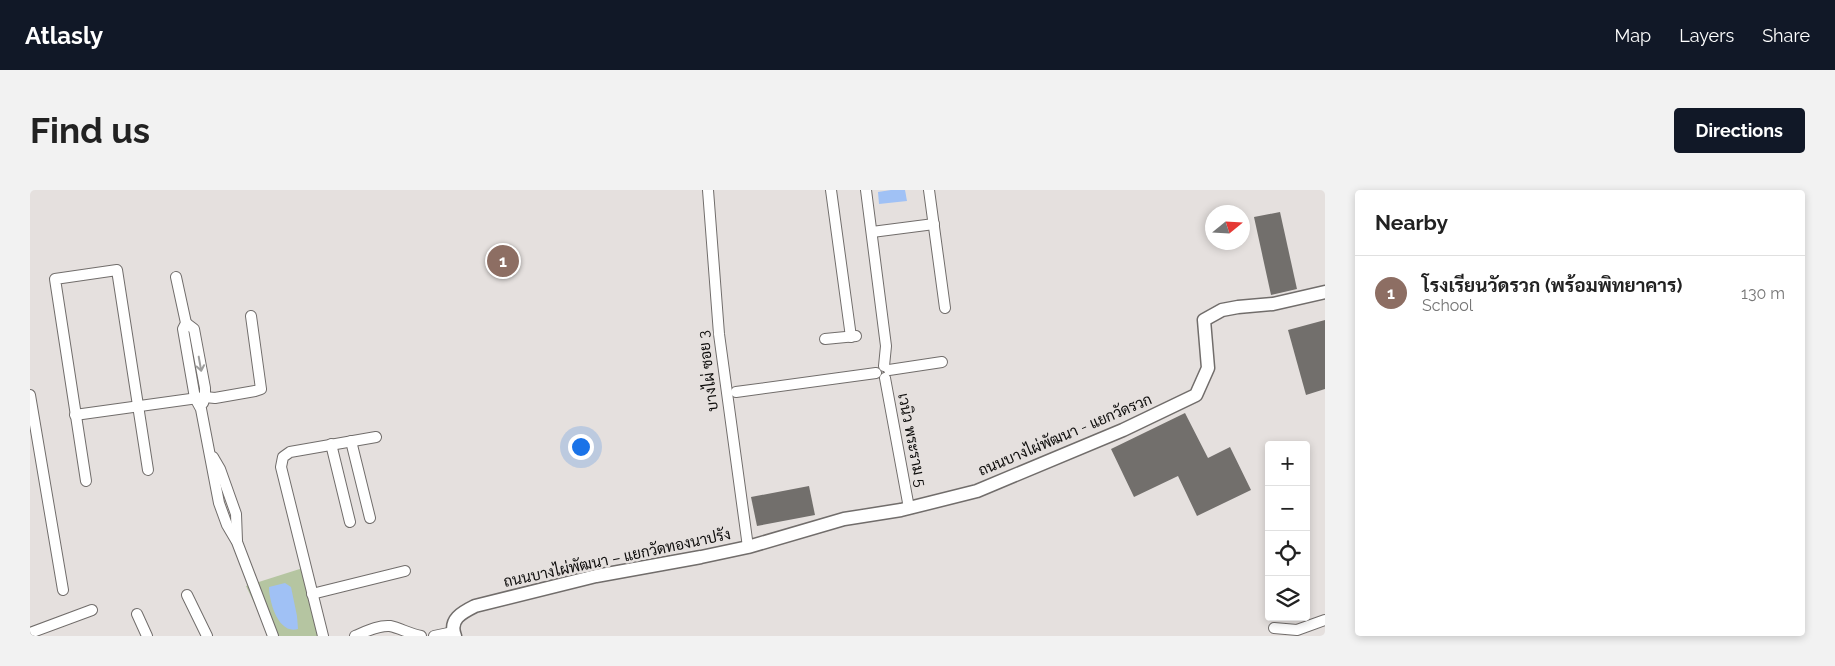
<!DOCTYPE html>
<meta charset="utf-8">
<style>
:root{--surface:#fff;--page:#f2f2f2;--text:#222;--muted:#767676;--line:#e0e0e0;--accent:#111827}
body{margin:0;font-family:Raleway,Sarabun,sans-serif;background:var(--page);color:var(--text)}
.controls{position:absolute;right:15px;bottom:15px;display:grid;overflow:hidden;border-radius:5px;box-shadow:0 2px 8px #0003}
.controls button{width:45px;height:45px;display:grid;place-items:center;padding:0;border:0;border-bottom:1px solid var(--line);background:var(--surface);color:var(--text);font:25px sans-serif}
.compass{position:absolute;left:1175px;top:15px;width:45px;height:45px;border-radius:50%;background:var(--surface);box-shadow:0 2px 8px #0003;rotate:72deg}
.you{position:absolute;left:550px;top:256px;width:18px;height:18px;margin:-12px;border:4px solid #fff;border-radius:50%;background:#1a73e8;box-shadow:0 0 0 8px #1a73e833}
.badge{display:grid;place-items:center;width:32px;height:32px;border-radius:50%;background:var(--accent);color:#fff;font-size:16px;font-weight:700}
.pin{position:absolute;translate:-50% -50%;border:2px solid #fff;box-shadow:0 1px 5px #0006}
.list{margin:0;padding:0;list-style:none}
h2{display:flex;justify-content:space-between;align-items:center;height:65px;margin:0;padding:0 20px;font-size:21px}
h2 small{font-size:16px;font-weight:400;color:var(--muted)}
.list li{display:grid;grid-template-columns:32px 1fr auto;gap:15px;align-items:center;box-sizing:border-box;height:75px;padding:0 20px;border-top:1px solid var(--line)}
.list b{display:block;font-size:19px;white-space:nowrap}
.list p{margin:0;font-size:16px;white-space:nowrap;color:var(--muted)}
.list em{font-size:16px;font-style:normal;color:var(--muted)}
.icon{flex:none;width:28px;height:28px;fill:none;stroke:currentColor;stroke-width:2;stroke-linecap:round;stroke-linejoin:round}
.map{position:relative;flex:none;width:1295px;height:446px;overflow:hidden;border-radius:5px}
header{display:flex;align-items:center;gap:30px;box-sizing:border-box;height:70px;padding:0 25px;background:var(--accent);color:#fff}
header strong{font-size:24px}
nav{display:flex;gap:28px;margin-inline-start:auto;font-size:18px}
.intro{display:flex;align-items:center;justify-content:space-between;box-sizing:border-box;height:120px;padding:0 30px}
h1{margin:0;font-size:35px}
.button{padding:12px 22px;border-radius:5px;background:var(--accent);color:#fff;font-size:18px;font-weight:700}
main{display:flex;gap:30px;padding:0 30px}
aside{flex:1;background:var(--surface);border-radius:5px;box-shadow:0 2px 8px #0003}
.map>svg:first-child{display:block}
.green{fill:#b5c5a1}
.water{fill:#a0c1f5}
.building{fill:#726f6c}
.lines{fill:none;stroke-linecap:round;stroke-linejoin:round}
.minor-casing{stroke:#716d6b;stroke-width:12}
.tertiary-casing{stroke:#716d6b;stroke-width:15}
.minor{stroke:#fff;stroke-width:10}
.tertiary{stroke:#fff;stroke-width:12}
.oneway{stroke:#9e9e9d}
.labels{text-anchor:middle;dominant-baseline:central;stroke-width:5;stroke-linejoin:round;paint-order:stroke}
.street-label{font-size:15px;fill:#0d0c0b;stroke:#e5e0de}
</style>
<header>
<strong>Atlasly</strong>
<nav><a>Map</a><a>Layers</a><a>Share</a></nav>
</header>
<div class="intro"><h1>Find us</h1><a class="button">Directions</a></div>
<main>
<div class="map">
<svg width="1295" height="446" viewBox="0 0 1295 446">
<rect width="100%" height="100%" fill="#e5e0de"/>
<!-- green -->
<path class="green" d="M 276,377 L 293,446 L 240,446 L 216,396 Z"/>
<!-- water -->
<g class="water">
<path d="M 861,0 L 875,0 L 877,11 L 849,14 L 848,2 Z"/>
<path d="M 255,393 L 261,397 L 267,426 L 268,439 C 248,445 239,411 239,397 Z"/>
</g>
<!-- building -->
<g class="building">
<path d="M 1250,22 L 1267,99 L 1241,105 L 1224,27 Z"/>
<path d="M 1295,130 L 1295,199 L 1276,205 L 1258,140 Z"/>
<path d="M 1155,223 L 1178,268 L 1200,257 L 1221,300 L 1167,326 L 1148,286 L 1104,307 L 1081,259 Z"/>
<path d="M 779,296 L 785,325 L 727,336 L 721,307 Z"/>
</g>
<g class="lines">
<defs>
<g id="minor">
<path d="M 678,0 L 689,144 L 718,357"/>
<path d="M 801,0 L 821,147"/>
<path d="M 836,0 L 856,156 L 854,176"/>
<path d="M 899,0 L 915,118"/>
<path d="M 842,42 L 904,34"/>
<path d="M 146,87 L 156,133 L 153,139 L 165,208 L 171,219 L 189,313 L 197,335 L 207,352 L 243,446"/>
<path d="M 156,133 L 164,139 L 175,198 L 175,207 L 173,213"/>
<path d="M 795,149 L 826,146"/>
<path d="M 859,180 L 912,172"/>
<path d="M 855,188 L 879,318"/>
<path d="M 706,202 L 846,183"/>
<path d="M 0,205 L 33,400"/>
<path d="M 45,225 L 175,207 L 185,208 L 225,201 L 231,199 L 221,126"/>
<path d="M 321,251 L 340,328"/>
<path d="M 301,254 L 320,332"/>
<path d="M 183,267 L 190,279 L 206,324 L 207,351"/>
<path d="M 56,291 L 25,89 L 87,80 L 118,280"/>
<path d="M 282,404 L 375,381"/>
<path d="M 157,405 L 177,446"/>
<path d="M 107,424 L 117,446"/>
<path d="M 1244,438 L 1267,440 L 1295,430"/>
<path d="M 0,443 L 62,420"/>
<path d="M 293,446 L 251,277 L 253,267 L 260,262 L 346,247"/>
<path d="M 325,446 C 335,442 348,435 360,436 C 370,438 380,444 391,446"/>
<path d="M 404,446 L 423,442"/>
</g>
<path id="tertiary" d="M 425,446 C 418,429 433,422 445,416 L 566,386 L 671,367 L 718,357 L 814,329 L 871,320 L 947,301 L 1093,240 L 1166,205 L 1178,178 L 1174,130 L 1192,120 L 1208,117 L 1243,114 L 1295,102"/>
</defs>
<!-- minor casing -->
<use href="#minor" class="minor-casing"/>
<!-- tertiary casing -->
<use href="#tertiary" class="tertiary-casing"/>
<!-- minor -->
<use href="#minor" class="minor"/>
<!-- tertiary -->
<use href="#tertiary" class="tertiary"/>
</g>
<!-- one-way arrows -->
<defs><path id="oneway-shaft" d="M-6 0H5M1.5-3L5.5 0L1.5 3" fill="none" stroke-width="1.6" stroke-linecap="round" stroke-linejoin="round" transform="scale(1.25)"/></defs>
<use class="oneway" href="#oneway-shaft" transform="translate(170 174) rotate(80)"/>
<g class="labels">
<!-- street labels -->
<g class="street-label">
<text transform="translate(678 181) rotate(-97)">บางไผ่ ซอย 3</text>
<text transform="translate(1035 245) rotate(-23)">ถนนบางไผ่พัฒนา - แยกวัดรวก</text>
<text transform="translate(882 250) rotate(79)">เวนิว พระราม 5</text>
<text transform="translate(587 368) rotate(-12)">ถนนบางไผ่พัฒนา – แยกวัดทองนาปรัง</text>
</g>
</g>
</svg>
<div class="controls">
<button>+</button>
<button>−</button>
<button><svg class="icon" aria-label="locate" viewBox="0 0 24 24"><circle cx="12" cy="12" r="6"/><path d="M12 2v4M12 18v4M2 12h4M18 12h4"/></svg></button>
<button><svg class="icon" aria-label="layers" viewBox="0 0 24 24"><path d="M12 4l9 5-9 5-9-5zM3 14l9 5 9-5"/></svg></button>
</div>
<svg class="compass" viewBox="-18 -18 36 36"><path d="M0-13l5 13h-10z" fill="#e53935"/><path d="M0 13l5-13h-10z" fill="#767676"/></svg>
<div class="you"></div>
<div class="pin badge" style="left:473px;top:71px;background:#8d6e63">1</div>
</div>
<aside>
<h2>Nearby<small></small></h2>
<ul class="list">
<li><span class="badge" style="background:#8d6e63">1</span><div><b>โรงเรียนวัดรวก (พร้อมพิทยาคาร)</b><p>School</p></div><em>130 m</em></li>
</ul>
</aside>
</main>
